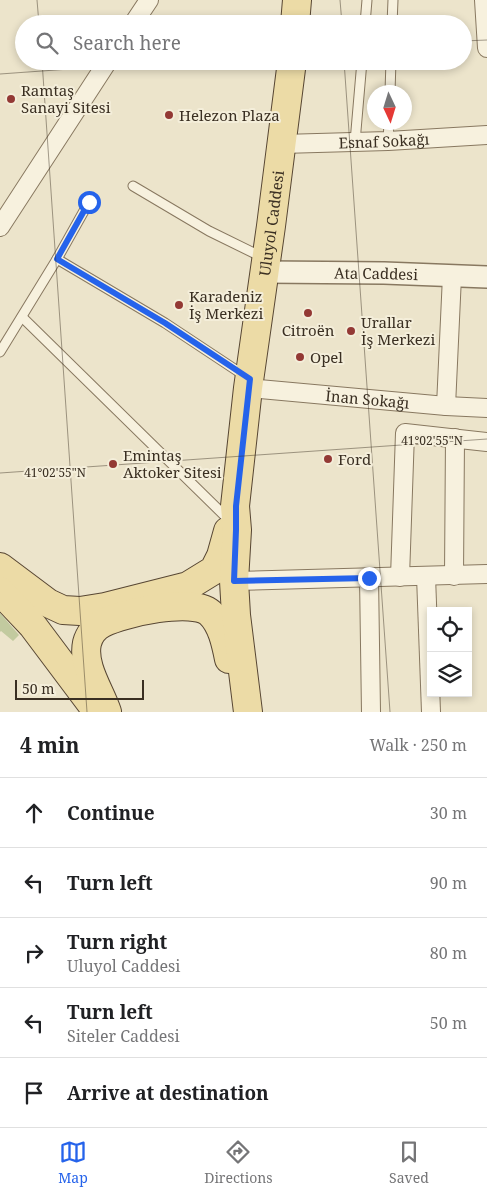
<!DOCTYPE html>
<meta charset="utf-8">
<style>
:root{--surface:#fff;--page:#f2f2f2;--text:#202124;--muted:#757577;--line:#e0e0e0;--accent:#2563eb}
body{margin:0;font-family:"Noto Serif",serif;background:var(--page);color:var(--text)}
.controls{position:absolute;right:15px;bottom:15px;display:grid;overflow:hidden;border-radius:0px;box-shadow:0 2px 8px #0003}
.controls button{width:45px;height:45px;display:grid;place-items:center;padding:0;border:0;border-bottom:1px solid var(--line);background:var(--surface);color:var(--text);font:25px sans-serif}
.compass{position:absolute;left:367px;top:85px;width:45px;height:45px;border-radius:50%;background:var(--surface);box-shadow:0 2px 8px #0003;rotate:176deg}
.scale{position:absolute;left:15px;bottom:12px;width:129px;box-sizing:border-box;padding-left:5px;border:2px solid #3a2f22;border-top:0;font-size:14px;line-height:18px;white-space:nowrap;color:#3a2f22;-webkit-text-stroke:4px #f4eeda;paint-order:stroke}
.stop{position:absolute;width:15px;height:15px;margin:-11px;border:4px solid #2563eb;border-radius:50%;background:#fff}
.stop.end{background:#2563eb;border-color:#fff;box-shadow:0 1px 5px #0008}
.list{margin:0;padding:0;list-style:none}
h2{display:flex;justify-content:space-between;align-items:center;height:65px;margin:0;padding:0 20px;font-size:21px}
h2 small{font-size:16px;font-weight:400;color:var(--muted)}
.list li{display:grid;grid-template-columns:32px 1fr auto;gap:15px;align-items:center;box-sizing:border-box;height:70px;padding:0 20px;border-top:1px solid var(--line)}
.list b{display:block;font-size:19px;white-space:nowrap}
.list p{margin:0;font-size:16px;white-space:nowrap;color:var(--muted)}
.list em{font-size:16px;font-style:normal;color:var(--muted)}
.icon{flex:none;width:28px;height:28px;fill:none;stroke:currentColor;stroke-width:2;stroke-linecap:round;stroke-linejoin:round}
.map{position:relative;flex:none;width:487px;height:712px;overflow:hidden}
.search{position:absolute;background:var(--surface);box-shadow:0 2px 8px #0003;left:15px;right:15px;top:15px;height:55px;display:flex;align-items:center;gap:12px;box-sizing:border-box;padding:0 18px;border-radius:28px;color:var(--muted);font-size:19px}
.sheet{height:415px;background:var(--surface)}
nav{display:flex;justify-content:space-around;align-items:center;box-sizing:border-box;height:70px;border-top:1px solid var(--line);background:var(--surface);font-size:14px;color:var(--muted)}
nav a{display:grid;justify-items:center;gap:2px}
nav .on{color:var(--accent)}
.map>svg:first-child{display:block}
.green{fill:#c2ca9f}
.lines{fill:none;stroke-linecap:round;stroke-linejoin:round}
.service-casing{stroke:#887860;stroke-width:11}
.minor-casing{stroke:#887860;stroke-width:20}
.tertiary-casing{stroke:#887860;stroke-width:24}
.primary-casing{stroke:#574633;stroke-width:30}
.service{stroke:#f7f1de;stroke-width:9}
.minor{stroke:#f7f1de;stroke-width:18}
.tertiary{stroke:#f7f1de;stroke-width:21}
.primary{stroke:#ecdba6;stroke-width:28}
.route{stroke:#2563eb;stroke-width:6}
.ticks{fill:none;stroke:#3a2f22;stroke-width:1;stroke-opacity:0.45}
.poi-dot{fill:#933934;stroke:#f4eeda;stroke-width:2}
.labels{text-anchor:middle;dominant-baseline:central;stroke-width:4;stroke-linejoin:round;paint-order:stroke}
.poi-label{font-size:15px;fill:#3a2f22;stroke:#f4eeda;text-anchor:start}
.street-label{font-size:15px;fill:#3a2f22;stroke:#f4eeda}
.ticks-label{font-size:12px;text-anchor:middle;fill:#3a2f22;stroke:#f4eeda;stroke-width:4;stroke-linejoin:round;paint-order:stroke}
</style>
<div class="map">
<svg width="487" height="712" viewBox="0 0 487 712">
<rect width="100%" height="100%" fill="#ece4cb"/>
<!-- green -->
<path class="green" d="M 0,613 L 19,635 L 13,641 L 1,631 L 0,632 Z"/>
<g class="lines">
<defs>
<g id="service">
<path d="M 365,24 L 367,0"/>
<path d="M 392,24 L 393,0"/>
<path d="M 390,92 L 391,61"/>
<path d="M 388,141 L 389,122"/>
<path d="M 355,142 L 362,61"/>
<path d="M 133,186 L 209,231 L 264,258"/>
<path d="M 57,259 L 165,323 L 245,376"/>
<path d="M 22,317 L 229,520"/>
<path d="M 0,352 L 57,259 L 89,202"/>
</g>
<g id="minor">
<path d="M 484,0 L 487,48"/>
<path d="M 133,24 L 149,0"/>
<path id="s1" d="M 282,144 L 388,141 L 487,135"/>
<path d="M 0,227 L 108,61"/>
<path id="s2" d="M 248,388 L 446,406 L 487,408"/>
<path d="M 446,406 L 452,276"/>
<path d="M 426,576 L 431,712"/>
<path d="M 454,576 L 455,438"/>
<path d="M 369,577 L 371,712"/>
<path d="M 400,577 L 405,433 L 487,442"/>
<path d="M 234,581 L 487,574"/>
</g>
<g id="tertiary">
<path id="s3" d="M 265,272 L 384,273 L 487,277"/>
</g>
<g id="primary">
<path d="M 295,24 L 297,0"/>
<path d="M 0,567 L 48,603 L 63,610 L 80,611 L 105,607 L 188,586 L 214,570 L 221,556 L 228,531"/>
<path d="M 0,591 L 33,626 L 93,706"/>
<path d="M 107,712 C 100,691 82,666 87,643 C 89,635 95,627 103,623 C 123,613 193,597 210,613 C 222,624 226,644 229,659"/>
<path id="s4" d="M 248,712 L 236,615 L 234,581 L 237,530 L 235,506 L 248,388 L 271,226 L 292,61"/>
</g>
</defs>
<!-- service casing -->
<use href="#service" class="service-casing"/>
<!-- minor casing -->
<use href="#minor" class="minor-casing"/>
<!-- tertiary casing -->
<use href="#tertiary" class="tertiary-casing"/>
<!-- primary casing -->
<use href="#primary" class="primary-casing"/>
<!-- service -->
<use href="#service" class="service"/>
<!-- minor -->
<use href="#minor" class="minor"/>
<!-- tertiary -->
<use href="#tertiary" class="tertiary"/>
<!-- primary -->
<use href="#primary" class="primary"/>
</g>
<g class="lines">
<!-- route -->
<path class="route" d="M 89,202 L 57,259 L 165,323 L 250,379 L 236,506 L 236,530 L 234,581 L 369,578"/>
</g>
<!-- ticks -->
<path class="ticks" d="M 37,0 L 39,24M 340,0 L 342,24M 463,41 L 487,40M 42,61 L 87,712M 344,61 L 390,712M 0,74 L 181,61M 0,473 L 487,439"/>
<!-- markers -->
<g class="poi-dot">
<circle cx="11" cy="99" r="5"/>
<circle cx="169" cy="115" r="5"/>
<circle cx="179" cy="305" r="5"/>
<circle cx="308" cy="313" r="5"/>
<circle cx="351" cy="331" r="5"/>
<circle cx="300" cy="357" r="5"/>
<circle cx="328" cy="459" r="5"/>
<circle cx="113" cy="464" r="5"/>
</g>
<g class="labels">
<!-- poi labels -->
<g class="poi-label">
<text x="21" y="90">Ramtaş<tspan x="21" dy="17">Sanayi Sitesi</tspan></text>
<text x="179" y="115">Helezon Plaza</text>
<text x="189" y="296">Karadeniz<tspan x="189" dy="17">İş Merkezi</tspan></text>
<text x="361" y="322">Urallar<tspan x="361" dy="17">İş Merkezi</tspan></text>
<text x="308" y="330" text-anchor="middle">Citroën</text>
<text x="310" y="357">Opel</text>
<text x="123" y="455">Emintaş<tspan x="123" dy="17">Aktoker Sitesi</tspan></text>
<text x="338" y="459">Ford</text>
</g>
<!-- street labels -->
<g class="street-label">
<text stroke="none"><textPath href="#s1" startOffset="102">Esnaf Sokağı</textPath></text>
<text stroke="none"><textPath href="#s4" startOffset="492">Uluyol Caddesi</textPath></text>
<text stroke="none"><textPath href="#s3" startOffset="111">Ata Caddesi</textPath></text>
<text stroke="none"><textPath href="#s2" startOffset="120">İnan Sokağı</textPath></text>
</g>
</g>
<g class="ticks-label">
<text x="432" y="445">41°02'55"N</text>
<text x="55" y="477">41°02'55"N</text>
</g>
</svg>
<div class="controls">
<button><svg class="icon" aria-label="locate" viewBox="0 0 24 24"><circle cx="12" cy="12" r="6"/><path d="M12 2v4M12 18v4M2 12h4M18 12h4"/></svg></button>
<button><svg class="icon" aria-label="layers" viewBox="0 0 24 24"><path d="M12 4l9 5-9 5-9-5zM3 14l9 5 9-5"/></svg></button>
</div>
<svg class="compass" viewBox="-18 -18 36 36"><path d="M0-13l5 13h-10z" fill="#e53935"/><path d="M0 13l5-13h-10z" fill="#757577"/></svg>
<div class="scale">50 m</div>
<div class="stop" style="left:89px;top:202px"></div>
<div class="stop end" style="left:369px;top:578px"></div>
<div class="search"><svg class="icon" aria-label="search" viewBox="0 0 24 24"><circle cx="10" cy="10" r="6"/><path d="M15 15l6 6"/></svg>Search here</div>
</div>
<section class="sheet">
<h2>4 min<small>Walk · 250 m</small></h2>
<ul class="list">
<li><svg class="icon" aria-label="ahead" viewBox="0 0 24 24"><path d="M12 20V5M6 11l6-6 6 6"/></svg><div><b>Continue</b></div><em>30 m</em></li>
<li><svg class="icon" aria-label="left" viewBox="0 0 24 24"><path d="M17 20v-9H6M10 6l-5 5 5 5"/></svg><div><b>Turn left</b></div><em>90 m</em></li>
<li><svg class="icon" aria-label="right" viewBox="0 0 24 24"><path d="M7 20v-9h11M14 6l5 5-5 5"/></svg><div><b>Turn right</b><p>Uluyol Caddesi</p></div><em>80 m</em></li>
<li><svg class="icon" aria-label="left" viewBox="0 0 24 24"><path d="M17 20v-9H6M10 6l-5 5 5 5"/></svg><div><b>Turn left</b><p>Siteler Caddesi</p></div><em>50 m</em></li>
<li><svg class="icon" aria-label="arrive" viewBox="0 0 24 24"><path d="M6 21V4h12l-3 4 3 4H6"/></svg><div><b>Arrive at destination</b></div></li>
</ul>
</section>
<nav>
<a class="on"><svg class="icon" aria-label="map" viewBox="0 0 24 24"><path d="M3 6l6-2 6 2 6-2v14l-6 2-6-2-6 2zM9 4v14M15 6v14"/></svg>Map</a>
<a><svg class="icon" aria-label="directions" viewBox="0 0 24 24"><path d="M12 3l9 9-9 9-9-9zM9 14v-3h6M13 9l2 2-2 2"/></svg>Directions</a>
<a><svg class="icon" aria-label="saved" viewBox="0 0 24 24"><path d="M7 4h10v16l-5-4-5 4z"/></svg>Saved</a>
</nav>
